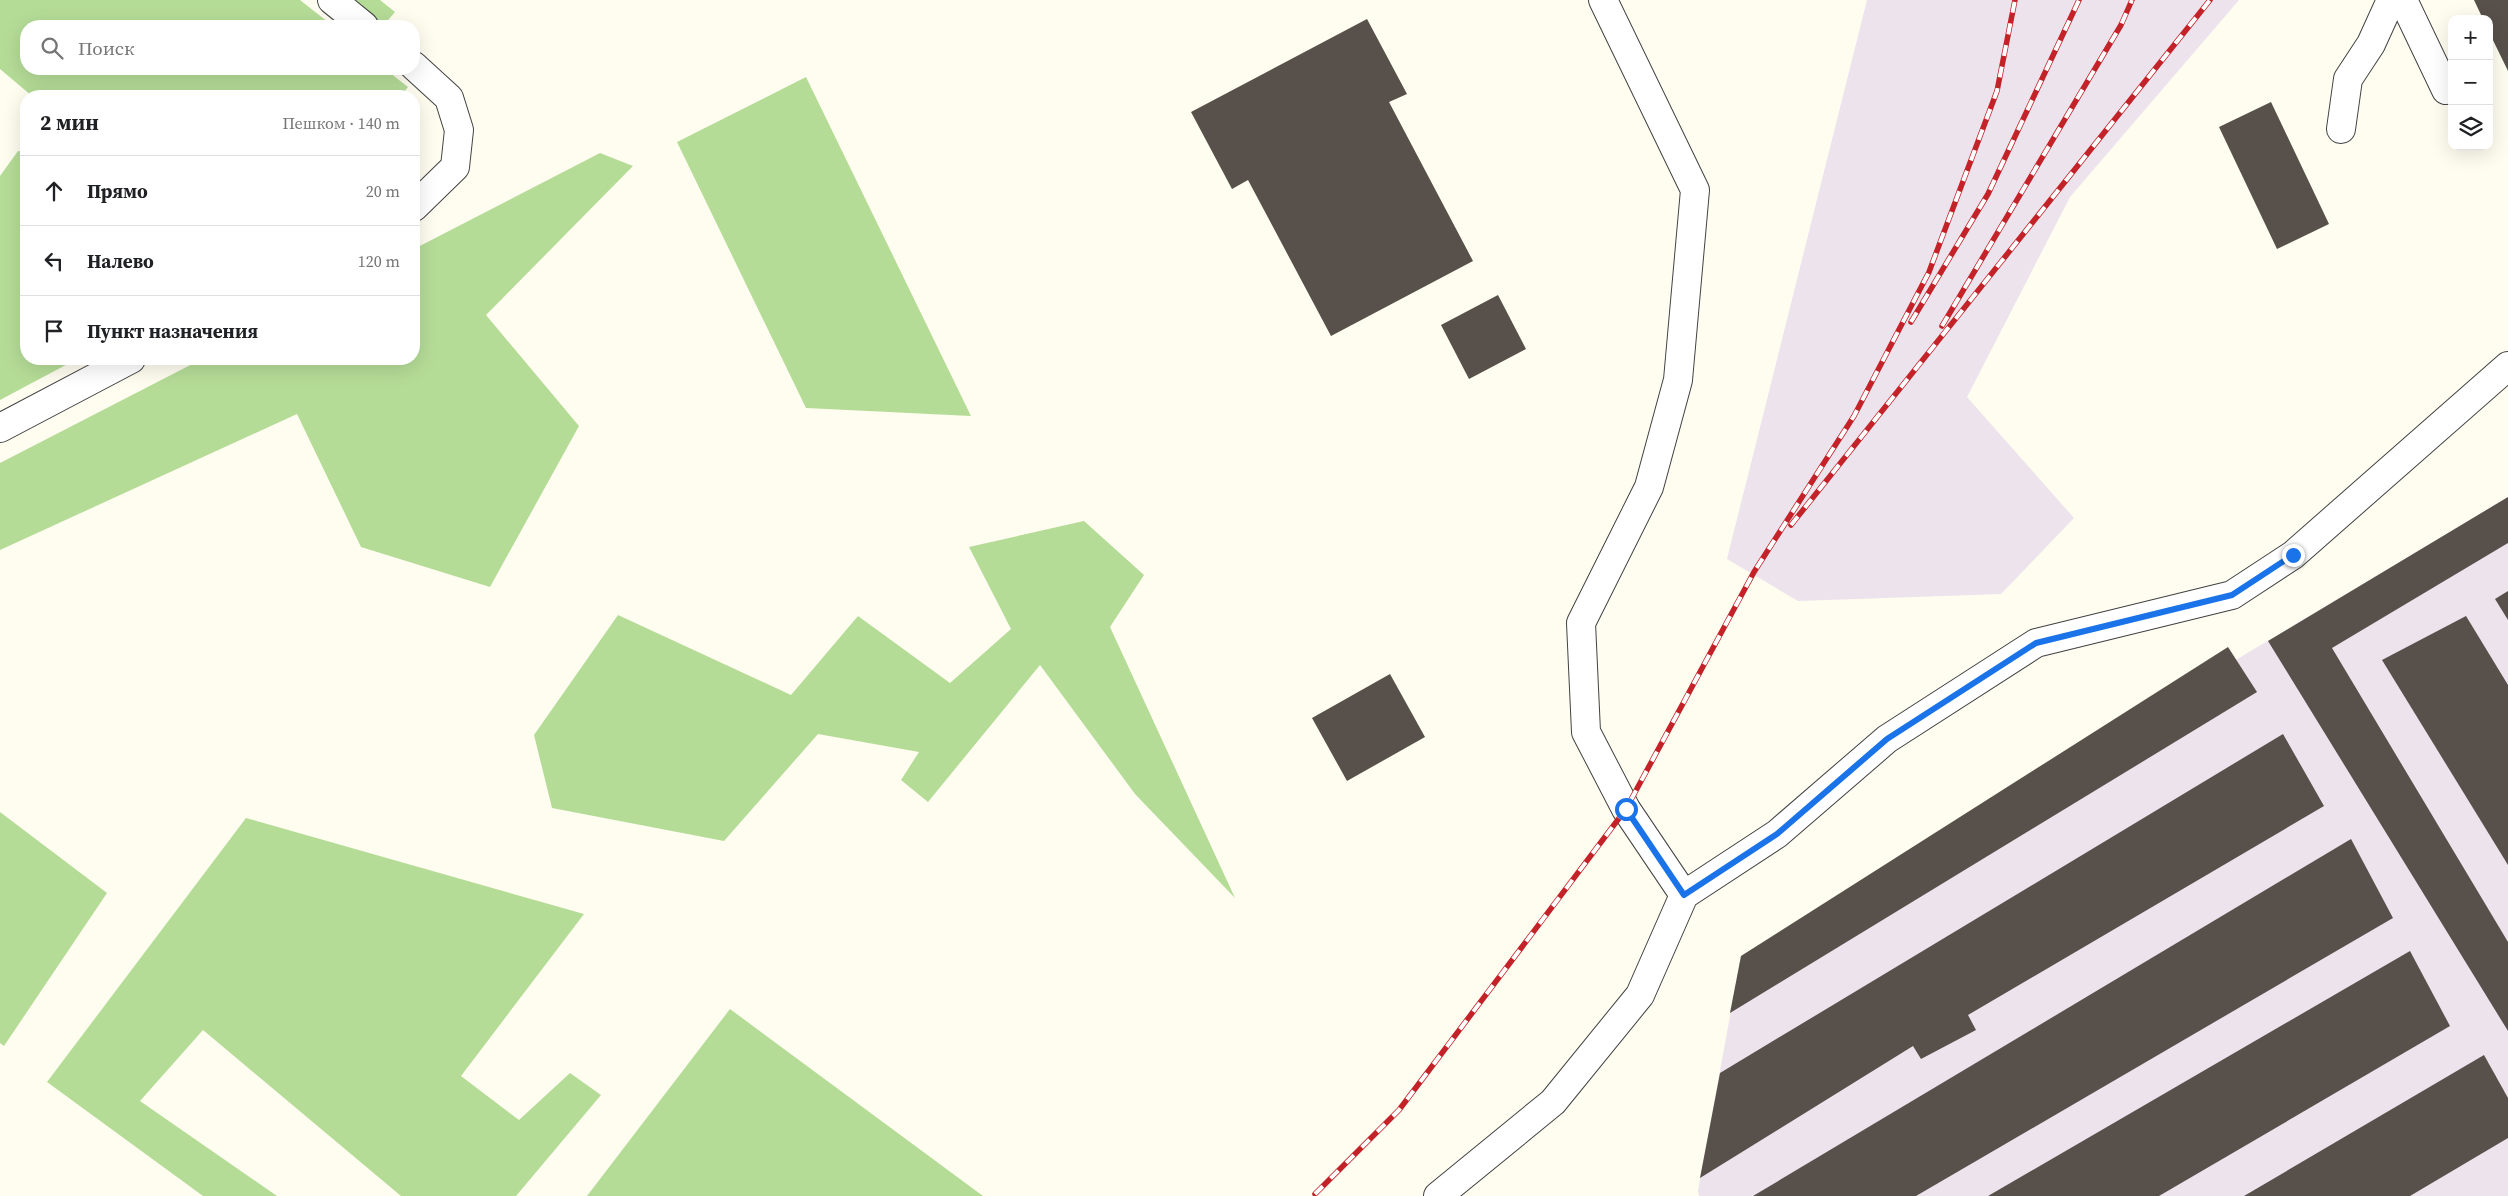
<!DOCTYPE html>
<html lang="ru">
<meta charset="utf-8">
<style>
:root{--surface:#fff;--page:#f6f6f6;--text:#202124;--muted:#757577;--line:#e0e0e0}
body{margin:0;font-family:"Source Serif 4",serif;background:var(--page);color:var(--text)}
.controls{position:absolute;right:15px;top:15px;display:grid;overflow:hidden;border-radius:10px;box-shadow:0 5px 20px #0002}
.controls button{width:45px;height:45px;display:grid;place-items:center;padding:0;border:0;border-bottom:1px solid var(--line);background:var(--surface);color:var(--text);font:25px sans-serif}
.stop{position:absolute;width:15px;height:15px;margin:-11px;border:4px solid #1a73e8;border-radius:50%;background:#fff}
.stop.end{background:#1a73e8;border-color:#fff;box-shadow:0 1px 5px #0008}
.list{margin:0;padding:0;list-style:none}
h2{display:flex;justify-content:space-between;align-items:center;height:65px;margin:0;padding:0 20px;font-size:21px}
h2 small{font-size:16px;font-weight:400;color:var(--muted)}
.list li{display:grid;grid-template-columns:32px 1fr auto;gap:15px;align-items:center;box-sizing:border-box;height:70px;padding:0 20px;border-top:1px solid var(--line)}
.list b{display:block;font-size:19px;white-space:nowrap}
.list em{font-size:16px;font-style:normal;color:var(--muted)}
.icon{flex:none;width:28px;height:28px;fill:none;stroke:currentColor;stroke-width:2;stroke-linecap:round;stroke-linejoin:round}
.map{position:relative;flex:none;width:2508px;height:1196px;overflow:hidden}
.search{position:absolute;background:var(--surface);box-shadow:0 5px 20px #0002;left:20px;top:20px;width:400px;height:55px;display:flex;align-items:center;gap:12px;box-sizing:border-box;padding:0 18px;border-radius:20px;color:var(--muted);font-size:19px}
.panel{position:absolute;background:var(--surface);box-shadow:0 5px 20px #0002;left:20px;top:90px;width:400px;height:275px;border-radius:20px}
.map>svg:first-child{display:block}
.industrial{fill:#ece3ed}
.forest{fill:#b5dc97}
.building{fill:#58504a}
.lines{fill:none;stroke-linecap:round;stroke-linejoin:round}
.minor-casing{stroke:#424242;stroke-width:30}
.minor{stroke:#fff;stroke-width:28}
.rail-casing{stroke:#c32228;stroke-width:5.5}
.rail{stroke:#fff;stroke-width:4;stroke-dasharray:11;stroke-linecap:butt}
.route{stroke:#1a73e8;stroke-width:6}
</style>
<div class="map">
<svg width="2508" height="1196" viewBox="0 0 2508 1196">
<rect width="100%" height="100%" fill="#fffcf0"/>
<!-- industrial -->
<g class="industrial">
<path d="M 1867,0 L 2239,0 L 2070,197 L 1967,397 L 2074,518 L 2001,594 L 1798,601 L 1727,559 Z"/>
<path d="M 2508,497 L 2508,1196 L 1699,1196 L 1698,1191 L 1741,956 Z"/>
</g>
<!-- forest -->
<g class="forest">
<path d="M 0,0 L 300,0 L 333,26 L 26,26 L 26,69 L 385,69 L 408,87 L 401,96 L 32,96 L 0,69 Z"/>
<path d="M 345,0 L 380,0 L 395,12 L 383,26 L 377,26 Z"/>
<path d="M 806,77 L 971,416 L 806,408 L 677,142 Z"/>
<path d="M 18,151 L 26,152 L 26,359 L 77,359 L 0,400 L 0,176 Z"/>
<path d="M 600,153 L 633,166 L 486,315 L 579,426 L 490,587 L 361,547 L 297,414 L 0,550 L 0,463 L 202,359 L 414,359 L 414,249 Z"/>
<path d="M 1084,521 L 1144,575 L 1110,627 L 1235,898 L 1135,794 L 1040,665 L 928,802 L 901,780 L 919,752 L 818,734 L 724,841 L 552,808 L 534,735 L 618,615 L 791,695 L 858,616 L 950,683 L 1011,629 L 969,547 Z"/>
<path d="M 0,812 L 107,893 L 4,1046 L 0,1043 Z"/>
<path d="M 246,818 L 584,914 L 461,1076 L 519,1120 L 570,1073 L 601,1095 L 516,1196 L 401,1196 L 203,1030 L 140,1101 L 277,1196 L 203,1196 L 47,1082 Z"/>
<path d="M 730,1009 L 983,1196 L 587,1196 Z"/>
</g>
<!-- building -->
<g class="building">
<path d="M 2474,0 L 2508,0 L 2508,71 L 2489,32 L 2489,19 L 2483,19 Z"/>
<path d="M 1367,19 L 1407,94 L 1389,102 L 1473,261 L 1331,336 L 1248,180 L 1232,189 L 1191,112 Z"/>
<path d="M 2271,102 L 2329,224 L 2277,249 L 2219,127 Z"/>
<path d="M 1498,295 L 1526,349 L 1469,379 L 1441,325 Z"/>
<path d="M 2508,497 L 2508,543 L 2332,648 L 2508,942 L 2508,1031 L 2268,641 Z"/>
<path d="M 2508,591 L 2508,620 L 2495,599 Z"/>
<path d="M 2466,616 L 2508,685 L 2508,865 L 2382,660 Z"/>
<path d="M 2228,647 L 2257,692 L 1730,1013 L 1741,956 Z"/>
<path d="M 1390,674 L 1425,737 L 1347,781 L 1312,718 Z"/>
<path d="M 2283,734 L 2324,806 L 1968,1015 L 1976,1030 L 1921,1059 L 1913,1046 L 1700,1178 L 1720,1073 Z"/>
<path d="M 2351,839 L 2393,918 L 1916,1196 L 1753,1196 Z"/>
<path d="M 2410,951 L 2450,1026 L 2159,1196 L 1988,1196 Z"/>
<path d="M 2484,1055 L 2508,1098 L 2508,1138 L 2410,1196 L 2244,1196 Z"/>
</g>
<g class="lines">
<defs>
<g id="minor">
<path d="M 332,0 L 364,26"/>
<path d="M 1603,0 L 1695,190 L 1678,380 L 1649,487 L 1581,623 L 1586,732 L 1626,809 L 1684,895"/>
<path d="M 2403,0 L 2446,90"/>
<path d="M 414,66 L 449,98 L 459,130 L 455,167 L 414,207"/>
<path d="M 2341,129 L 2348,79 L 2371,44 L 2391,0"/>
<path d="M 0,428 L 131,359"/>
<path d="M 1438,1196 L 1553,1102 L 1640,995 L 1684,895 L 1777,834 L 1887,739 L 2036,643 L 2232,595 L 2293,555 L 2508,366"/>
</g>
</defs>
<!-- minor casing -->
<use href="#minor" class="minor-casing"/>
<!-- minor -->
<use href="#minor" class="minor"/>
<defs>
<g id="rail">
<path d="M 1911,322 L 1988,194 L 2079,0"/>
<path d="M 1942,326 L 2121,25 L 2132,0"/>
<path d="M 1791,525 L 2210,0"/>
<path d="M 1315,1194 L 1399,1110 L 1626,809 L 1754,572 L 1854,416 L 1929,272 L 1997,91 L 2015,0"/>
</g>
</defs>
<!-- rail casing -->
<use href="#rail" class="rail-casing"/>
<!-- rail -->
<use href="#rail" class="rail"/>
</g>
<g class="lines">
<!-- route -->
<path class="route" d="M 1626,809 L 1684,895 L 1777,834 L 1887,739 L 2036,643 L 2232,595 L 2293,555"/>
</g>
</svg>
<div class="controls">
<button>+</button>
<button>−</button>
<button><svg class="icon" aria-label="layers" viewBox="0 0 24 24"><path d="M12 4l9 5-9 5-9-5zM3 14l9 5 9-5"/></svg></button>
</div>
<div class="stop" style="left:1626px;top:809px"></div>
<div class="stop end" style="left:2293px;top:555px"></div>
<div class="search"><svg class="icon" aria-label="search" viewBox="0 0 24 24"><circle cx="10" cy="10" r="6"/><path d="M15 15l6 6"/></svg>Поиск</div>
<section class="panel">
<h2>2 мин<small>Пешком · 140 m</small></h2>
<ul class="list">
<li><svg class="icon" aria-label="ahead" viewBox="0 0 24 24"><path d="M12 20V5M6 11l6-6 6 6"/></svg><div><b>Прямо</b></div><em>20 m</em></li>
<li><svg class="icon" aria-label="left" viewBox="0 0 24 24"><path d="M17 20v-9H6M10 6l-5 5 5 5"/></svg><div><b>Налево</b></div><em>120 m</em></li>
<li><svg class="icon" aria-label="arrive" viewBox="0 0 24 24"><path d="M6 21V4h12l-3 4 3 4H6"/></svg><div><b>Пункт назначения</b></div></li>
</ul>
</section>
</div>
